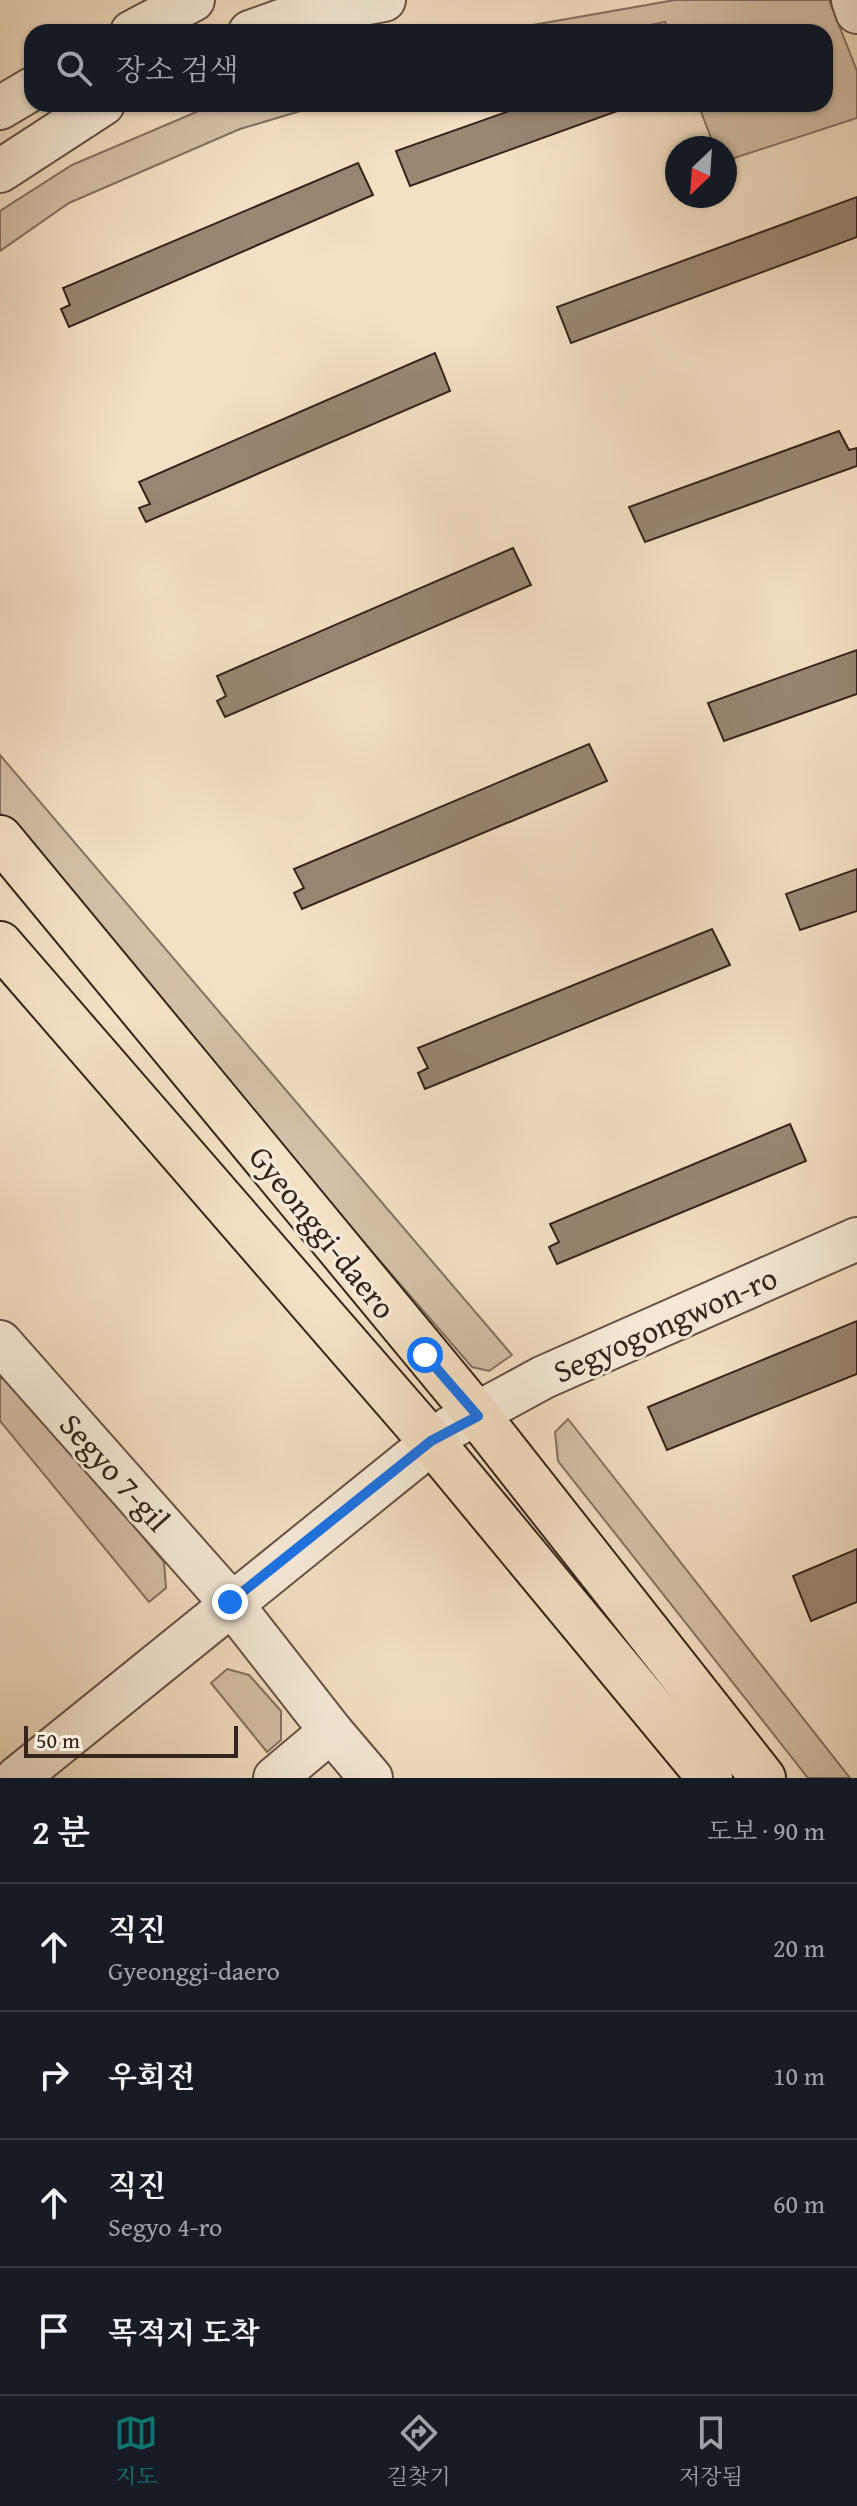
<!DOCTYPE html>
<html lang="ko">
<meta charset="utf-8">
<style>
:root{--surface:#171b24;--page:#242831;--text:#f1f3f6;--muted:#9ea1a6;--line:#363941;--accent:#0f766e}
body{margin:0;font-family:"Gentium Book Plus","Noto Serif KR",serif;background:var(--page);color:var(--text)}
.compass{position:absolute;left:665px;top:136px;width:72px;height:72px;border-radius:50%;background:var(--surface);box-shadow:0 2px 6px #0004;rotate:205deg}
.scale{position:absolute;left:24px;bottom:20px;width:214px;box-sizing:border-box;padding-left:8px;border:4px solid #36241c;border-top:0;font-size:22px;line-height:28px;white-space:nowrap;color:#36241c;-webkit-text-stroke:6px #f8ebd9;paint-order:stroke}
.stop{position:absolute;width:24px;height:24px;margin:-18px;border:6px solid #1a73e8;border-radius:50%;background:#fff}
.stop.end{background:#1a73e8;border-color:#fff;box-shadow:0 2px 8px #0008}
.list{margin:0;padding:0;list-style:none}
h2{display:flex;justify-content:space-between;align-items:center;height:104px;margin:0;padding:0 32px;font-size:34px}
h2 small{font-size:26px;font-weight:400;color:var(--muted)}
.list li{display:grid;grid-template-columns:52px 1fr auto;gap:24px;align-items:center;box-sizing:border-box;height:128px;padding:0 32px;border-top:2px solid var(--line)}
.list b{display:block;font-size:30px;white-space:nowrap}
.list p{margin:0;font-size:26px;white-space:nowrap;color:var(--muted)}
.list em{font-size:26px;font-style:normal;color:var(--muted)}
.icon{flex:none;width:44px;height:44px;fill:none;stroke:currentColor;stroke-width:2;stroke-linecap:round;stroke-linejoin:round}
.map{position:relative;flex:none;width:857px;height:1778px;overflow:hidden}
.search{position:absolute;background:var(--surface);box-shadow:0 2px 6px #0004;left:24px;right:24px;top:24px;height:88px;display:flex;align-items:center;gap:20px;box-sizing:border-box;padding:0 28px;border-radius:24px;color:var(--muted);font-size:30px}
.sheet{height:616px;background:var(--surface)}
nav{display:flex;justify-content:space-around;align-items:center;box-sizing:border-box;height:112px;border-top:2px solid var(--line);background:var(--surface);font-size:22px;color:var(--muted)}
nav a{display:grid;justify-items:center;gap:4px}
nav .on{color:var(--accent)}
.map>svg:first-child{display:block}
.green{fill:#d4c0a7;stroke:#857262;stroke-width:2}
.building{fill:#998673;stroke:#36241c;stroke-width:2}
.lines{fill:none;stroke-linecap:round;stroke-linejoin:round}
.minor-casing{stroke:#665346;stroke-width:46}
.major-casing{stroke:#36241c;stroke-width:48}
.minor{stroke:#f8ebd9;stroke-width:42}
.major{stroke:#f4e0c4;stroke-width:44}
.route{stroke:#1a73e8;stroke-width:10}
.labels{text-anchor:middle;dominant-baseline:central;stroke-width:6;stroke-linejoin:round;paint-order:stroke}
.street-label{font-size:32px;fill:#36241c;stroke:#f8ebd9}
</style>
<div class="map">
<svg width="857" height="1778" viewBox="0 0 857 1778">
<rect width="100%" height="100%" fill="#f4e0c4"/>
<filter id="stains"><feTurbulence type="fractalNoise" baseFrequency=".0025" numOctaves="4"/><feColorMatrix values="0 0 0 0 .2 0 0 0 0 .09 0 0 0 0 .02 0 0 0 .5 -.17"/></filter>
<radialGradient id="worn" r=".72"><stop offset=".6" stop-color="#630" stop-opacity="0"/><stop offset="1" stop-color="#630" stop-opacity=".3"/></radialGradient>
<!-- green -->
<g class="green">
<path d="M 675,0 L 829,0 L 857,71 L 857,118 L 725,161 L 725,148 L 715,148 L 698,104 L 825,104 L 825,32 L 670,32 L 665,22 L 618,32 L 493,32 Z"/>
<path d="M 215,104 L 324,104 L 240,129 L 69,203 L 0,251 L 0,211 L 72,165 Z"/>
<path d="M 0,755 L 512,1355 L 489,1371 L 472,1367 L 133,976 L 0,813 Z"/>
<path d="M 0,1378 L 12,1380 L 164,1562 L 166,1588 L 149,1602 L 0,1421 Z"/>
<path d="M 568,1419 L 850,1778 L 808,1778 L 558,1461 L 555,1432 Z"/>
<path d="M 227,1669 L 249,1675 L 281,1711 L 281,1740 L 267,1752 L 211,1683 Z"/>
</g>
<!-- building -->
<g class="building">
<path d="M 529,104 L 631,106 L 410,186 L 396,151 Z"/>
<path d="M 358,163 L 373,195 L 69,327 L 61,309 L 70,305 L 63,288 Z"/>
<path d="M 857,197 L 857,237 L 571,343 L 557,307 Z"/>
<path d="M 435,353 L 450,391 L 146,522 L 139,508 L 150,504 L 139,482 Z"/>
<path d="M 839,431 L 849,450 L 857,448 L 857,466 L 645,542 L 629,507 Z"/>
<path d="M 513,548 L 531,585 L 225,717 L 217,701 L 226,696 L 217,676 Z"/>
<path d="M 857,650 L 857,694 L 724,741 L 708,703 Z"/>
<path d="M 589,744 L 607,781 L 302,909 L 294,893 L 304,888 L 294,869 Z"/>
<path d="M 857,869 L 857,911 L 800,930 L 786,894 Z"/>
<path d="M 712,929 L 730,965 L 425,1089 L 418,1073 L 428,1068 L 418,1048 Z"/>
<path d="M 790,1124 L 806,1161 L 557,1264 L 549,1247 L 559,1242 L 550,1224 Z"/>
<path d="M 857,1321 L 857,1374 L 667,1450 L 648,1407 Z"/>
<path d="M 857,1549 L 857,1602 L 811,1621 L 793,1576 Z"/>
</g>
<g class="lines">
<defs>
<g id="minor">
<path d="M 853,0 L 857,12"/>
<path d="M 132,32 L 193,0"/>
<path d="M 250,32 L 292,17 L 384,0"/>
<path d="M 0,108 L 32,89"/>
<path d="M 0,171 L 103,104"/>
<path d="M 0,1342 L 230,1602 L 331,1731 L 275,1778"/>
<path d="M 331,1731 L 371,1778"/>
<path d="M 17,1778 L 450,1428 L 544,1377 L 857,1239"/>
</g>
<g id="major">
<path d="M 0,838 L 478,1416 L 763,1778"/>
<path d="M 0,944 L 431,1441 L 710,1778"/>
</g>
</defs>
<!-- minor casing -->
<use href="#minor" class="minor-casing"/>
<!-- major casing -->
<use href="#major" class="major-casing"/>
<!-- minor -->
<use href="#minor" class="minor"/>
<!-- major -->
<use href="#major" class="major"/>
</g>
<g class="lines">
<!-- route -->
<path class="route" d="M 230,1602 L 431,1441 L 478,1416 L 425,1355"/>
</g>
<g class="labels">
<!-- street labels -->
<g class="street-label">
<text transform="translate(323 1232) rotate(51)">Gyeonggi-daero</text>
<text transform="translate(665 1324) rotate(-24)">Segyogongwon-ro</text>
<text transform="translate(115 1472) rotate(48)">Segyo 7-gil</text>
</g>
</g>
<rect width="100%" height="100%" filter="url(#stains)"/>
<rect width="100%" height="100%" fill="url(#worn)"/>
</svg>
<svg class="compass" viewBox="-18 -18 36 36"><path d="M0-13l5 13h-10z" fill="#e53935"/><path d="M0 13l5-13h-10z" fill="#9ea1a6"/></svg>
<div class="scale">50 m</div>
<div class="stop" style="left:425px;top:1355px"></div>
<div class="stop end" style="left:230px;top:1602px"></div>
<div class="search"><svg class="icon" aria-label="search" viewBox="0 0 24 24"><circle cx="10" cy="10" r="6"/><path d="M15 15l6 6"/></svg>장소 검색</div>
</div>
<section class="sheet">
<h2>2 분<small>도보 · 90 m</small></h2>
<ul class="list">
<li><svg class="icon" aria-label="ahead" viewBox="0 0 24 24"><path d="M12 20V5M6 11l6-6 6 6"/></svg><div><b>직진</b><p>Gyeonggi-daero</p></div><em>20 m</em></li>
<li><svg class="icon" aria-label="right" viewBox="0 0 24 24"><path d="M7 20v-9h11M14 6l5 5-5 5"/></svg><div><b>우회전</b></div><em>10 m</em></li>
<li><svg class="icon" aria-label="ahead" viewBox="0 0 24 24"><path d="M12 20V5M6 11l6-6 6 6"/></svg><div><b>직진</b><p>Segyo 4-ro</p></div><em>60 m</em></li>
<li><svg class="icon" aria-label="arrive" viewBox="0 0 24 24"><path d="M6 21V4h12l-3 4 3 4H6"/></svg><div><b>목적지 도착</b></div></li>
</ul>
</section>
<nav>
<a class="on"><svg class="icon" aria-label="map" viewBox="0 0 24 24"><path d="M3 6l6-2 6 2 6-2v14l-6 2-6-2-6 2zM9 4v14M15 6v14"/></svg>지도</a>
<a><svg class="icon" aria-label="directions" viewBox="0 0 24 24"><path d="M12 3l9 9-9 9-9-9zM9 14v-3h6M13 9l2 2-2 2"/></svg>길찾기</a>
<a><svg class="icon" aria-label="saved" viewBox="0 0 24 24"><path d="M7 4h10v16l-5-4-5 4z"/></svg>저장됨</a>
</nav>
